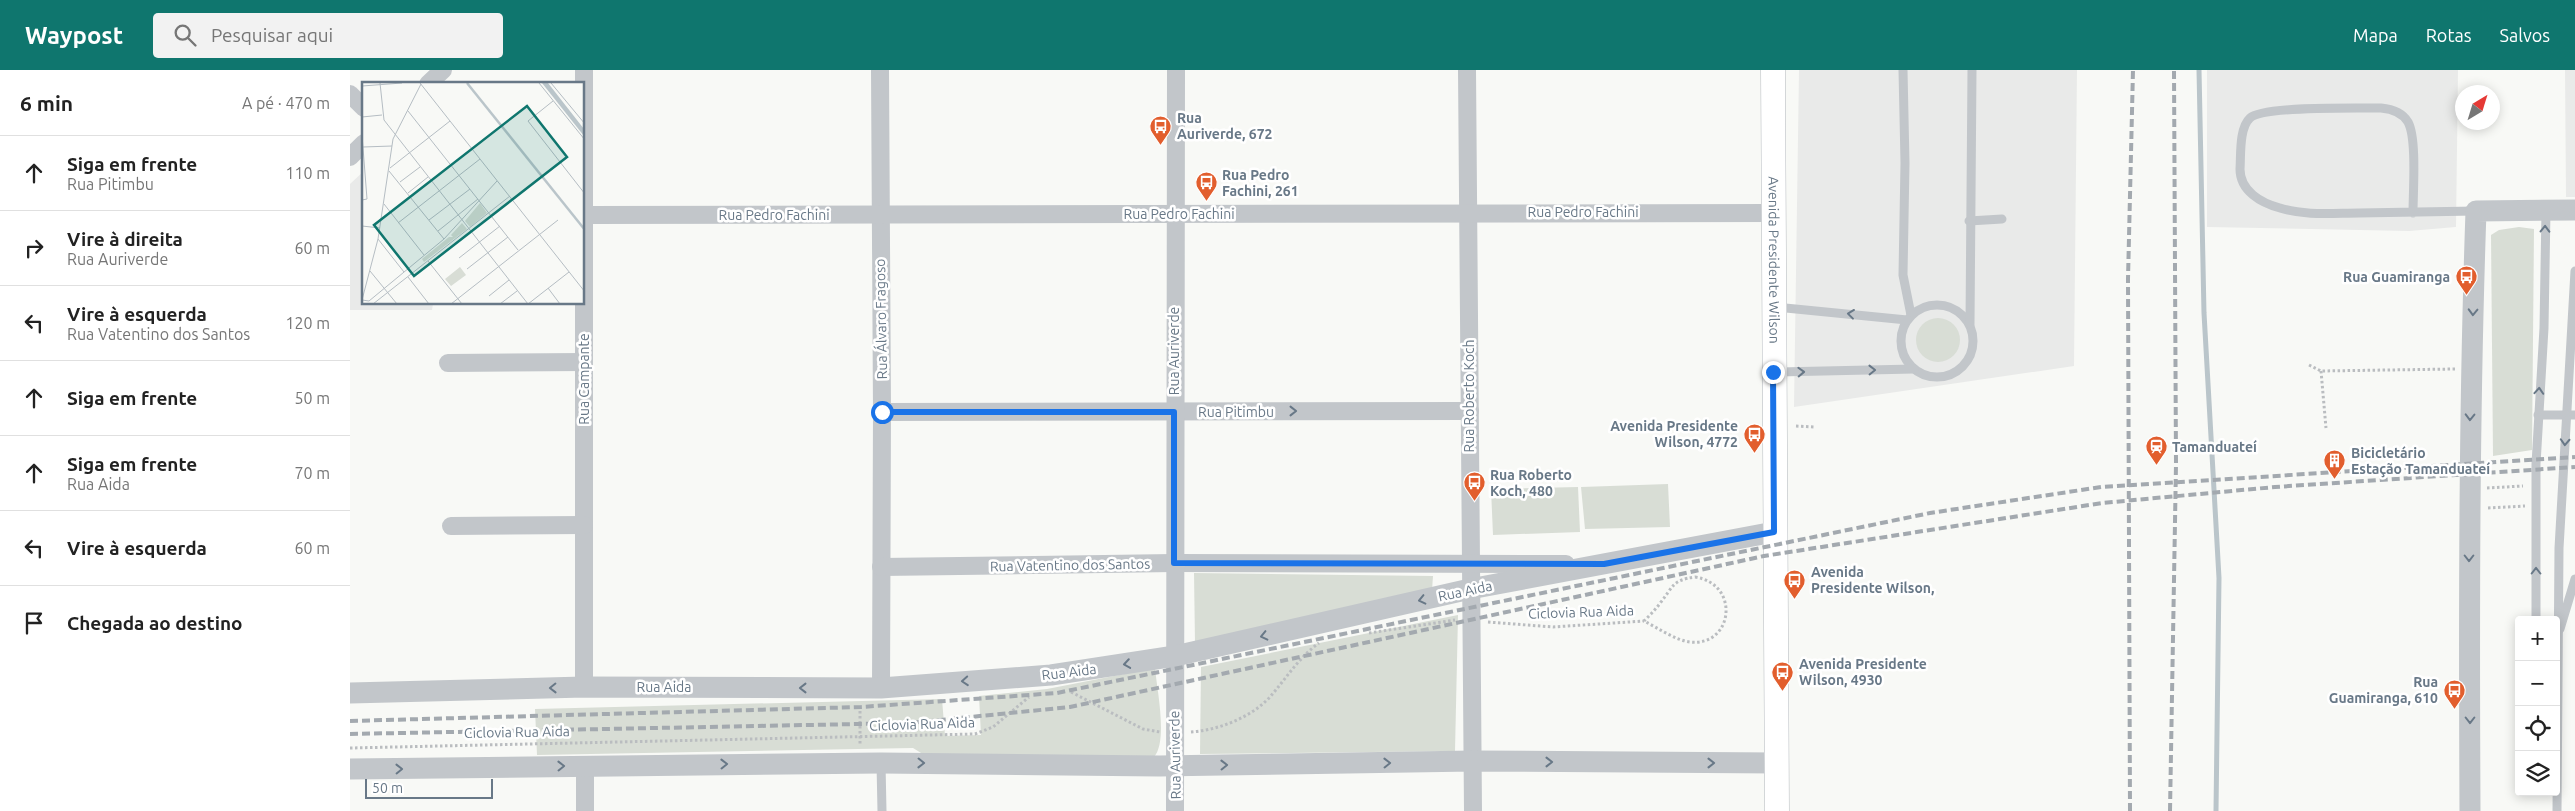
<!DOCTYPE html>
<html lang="pt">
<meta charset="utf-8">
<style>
:root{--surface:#fff;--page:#f2f2f2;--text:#222;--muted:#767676;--line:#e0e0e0;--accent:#0f766e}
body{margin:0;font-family:Ubuntu,sans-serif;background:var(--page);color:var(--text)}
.controls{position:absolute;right:15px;bottom:15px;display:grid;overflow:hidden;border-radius:5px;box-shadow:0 2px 12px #0003}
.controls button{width:45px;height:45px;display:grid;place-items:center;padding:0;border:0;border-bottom:1px solid var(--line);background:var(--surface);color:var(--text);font:25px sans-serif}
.compass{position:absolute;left:2105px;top:15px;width:45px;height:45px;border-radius:50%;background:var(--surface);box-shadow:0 2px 12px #0003;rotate:38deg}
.scale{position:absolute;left:15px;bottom:12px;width:128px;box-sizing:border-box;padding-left:5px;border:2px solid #687887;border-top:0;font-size:14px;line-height:18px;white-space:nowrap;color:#687887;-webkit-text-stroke:4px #fff;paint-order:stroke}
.stop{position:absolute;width:15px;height:15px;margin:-11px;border:4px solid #1a73e8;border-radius:50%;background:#fff}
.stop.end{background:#1a73e8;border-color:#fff;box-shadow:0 1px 5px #0008}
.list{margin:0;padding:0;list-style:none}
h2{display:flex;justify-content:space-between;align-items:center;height:65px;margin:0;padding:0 20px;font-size:21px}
h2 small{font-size:16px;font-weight:400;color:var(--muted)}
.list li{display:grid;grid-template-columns:32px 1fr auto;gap:15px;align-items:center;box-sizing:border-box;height:75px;padding:0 20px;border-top:1px solid var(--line)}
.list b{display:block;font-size:19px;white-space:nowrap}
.list p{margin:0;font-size:16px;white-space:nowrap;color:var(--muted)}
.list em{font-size:16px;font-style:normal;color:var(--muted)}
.icon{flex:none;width:28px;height:28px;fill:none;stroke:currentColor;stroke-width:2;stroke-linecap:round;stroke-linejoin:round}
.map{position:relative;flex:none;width:2225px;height:741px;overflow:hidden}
header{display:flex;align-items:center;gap:30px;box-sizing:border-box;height:70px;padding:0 25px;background:var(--accent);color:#fff}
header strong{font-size:24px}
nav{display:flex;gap:28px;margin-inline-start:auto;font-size:18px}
.search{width:350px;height:45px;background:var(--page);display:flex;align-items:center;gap:12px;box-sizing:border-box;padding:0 18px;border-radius:5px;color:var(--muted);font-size:19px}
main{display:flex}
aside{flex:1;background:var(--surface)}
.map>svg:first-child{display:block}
.built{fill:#e9eae9}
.green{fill:#d8ddd5}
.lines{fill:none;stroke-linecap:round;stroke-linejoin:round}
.stream{stroke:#bac5ca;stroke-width:5}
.secondary-casing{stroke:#b4b9be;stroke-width:25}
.path{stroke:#babdc0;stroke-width:3;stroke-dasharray:2.5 2.5;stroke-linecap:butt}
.service{stroke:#c2c6ca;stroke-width:9}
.minor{stroke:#c2c6ca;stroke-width:18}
.tertiary{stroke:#c2c6ca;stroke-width:21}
.secondary{stroke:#fff;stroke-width:24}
.rail{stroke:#a3a9af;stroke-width:4;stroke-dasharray:8 4;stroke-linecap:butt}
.oneway{stroke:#687887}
.route{stroke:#1a73e8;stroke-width:6}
.labels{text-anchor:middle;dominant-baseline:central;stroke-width:5;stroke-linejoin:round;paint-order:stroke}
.poi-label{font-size:14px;font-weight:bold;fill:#687887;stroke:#fff;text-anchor:start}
.street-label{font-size:14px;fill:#687887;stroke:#fff}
.inset-river{fill:none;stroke:#bac5ca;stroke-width:2.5}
.inset-road{fill:none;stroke:#b5bdc3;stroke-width:1}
.view{fill:#0f766e;fill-opacity:0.15;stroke:#0f766e;stroke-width:2.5}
.inset-edge{fill:none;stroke:#687887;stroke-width:2.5}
</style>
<header>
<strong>Waypost</strong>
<div class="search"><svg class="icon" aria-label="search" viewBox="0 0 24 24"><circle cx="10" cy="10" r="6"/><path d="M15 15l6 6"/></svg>Pesquisar aqui</div>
<nav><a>Mapa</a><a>Rotas</a><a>Salvos</a></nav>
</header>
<main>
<aside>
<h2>6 min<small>A pé · 470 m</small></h2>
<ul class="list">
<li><svg class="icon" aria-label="ahead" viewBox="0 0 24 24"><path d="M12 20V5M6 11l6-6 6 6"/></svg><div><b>Siga em frente</b><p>Rua Pitimbu</p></div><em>110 m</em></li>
<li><svg class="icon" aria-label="right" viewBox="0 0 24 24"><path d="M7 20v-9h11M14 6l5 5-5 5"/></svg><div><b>Vire à direita</b><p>Rua Auriverde</p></div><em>60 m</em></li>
<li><svg class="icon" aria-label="left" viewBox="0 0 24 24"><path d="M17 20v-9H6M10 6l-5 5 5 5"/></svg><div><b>Vire à esquerda</b><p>Rua Vatentino dos Santos</p></div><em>120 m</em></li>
<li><svg class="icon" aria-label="ahead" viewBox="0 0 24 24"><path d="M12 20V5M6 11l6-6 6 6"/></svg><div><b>Siga em frente</b></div><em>50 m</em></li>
<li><svg class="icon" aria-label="ahead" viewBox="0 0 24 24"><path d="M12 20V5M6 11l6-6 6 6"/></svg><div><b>Siga em frente</b><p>Rua Aida</p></div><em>70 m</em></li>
<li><svg class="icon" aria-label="left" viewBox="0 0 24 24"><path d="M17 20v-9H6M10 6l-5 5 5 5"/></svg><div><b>Vire à esquerda</b></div><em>60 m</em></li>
<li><svg class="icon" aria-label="arrive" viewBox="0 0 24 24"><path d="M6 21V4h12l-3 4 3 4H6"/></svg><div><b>Chegada ao destino</b></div></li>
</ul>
</aside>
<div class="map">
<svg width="2225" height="741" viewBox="0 0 2225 741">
<rect width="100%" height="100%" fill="#f8f9f6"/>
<!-- built -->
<g class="built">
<path d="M 1449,0 L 1727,0 L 1724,296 L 1444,337 Z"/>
<path d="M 1857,0 L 2108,0 L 2106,157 L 2059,161 L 1857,157 Z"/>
<path d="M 2215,0 L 2225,0 L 2225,127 L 2216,127 Z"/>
<path d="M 14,101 L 14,234 L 83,234 L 82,240 L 0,240 L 0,114 Z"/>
</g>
<!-- green -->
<g class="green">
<path d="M 2169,157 L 2184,159 L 2182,380 L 2143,386 L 2141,165 L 2149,160 Z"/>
<circle cx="1588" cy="270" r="22"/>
<path d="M 1318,414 L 1320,457 L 1235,459 L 1231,417 Z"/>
<path d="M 1228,417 L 1230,462 L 1143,465 L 1141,419 Z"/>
<path d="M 844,503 L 1083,506 L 1082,520 L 845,573 Z"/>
<path d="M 1108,545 L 1105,681 L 850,684 L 851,597 Z"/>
<path d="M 805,598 C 807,620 818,671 804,687 L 576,686 L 563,678 L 187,685 L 185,639 L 592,629 L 595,666 L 631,665 L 629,626 L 697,619 Z"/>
</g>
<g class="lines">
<!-- stream -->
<path class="stream" d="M 1849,0 L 1854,243 L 1869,508 L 1866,741"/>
<defs>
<g id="secondary">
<path id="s1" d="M 1423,0 L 1427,741"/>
</g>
</defs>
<!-- secondary casing -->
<use href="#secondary" class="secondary-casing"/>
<!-- path -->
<g class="path">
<path d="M 1959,295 L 1971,301 L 2105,299"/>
<path d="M 1971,301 L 1976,358"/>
<path d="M 1446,356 L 1464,357"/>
<path d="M 2137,418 L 2173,416"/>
<path d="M 2138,438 L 2175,436"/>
<path d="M 1345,507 C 1391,514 1383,577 1340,572 C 1325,570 1308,558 1294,551 C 1300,545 1306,539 1311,532 C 1323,517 1322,510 1345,507 Z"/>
<path d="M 1138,552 L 1203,557 L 1294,551"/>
<path d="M 1019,563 L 1105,550"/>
<path d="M 721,622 L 793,659 L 810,662"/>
<path d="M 510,636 L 510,675"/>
<path d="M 841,662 C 868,660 900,648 919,628 C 936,609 948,588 969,573"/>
<path d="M 0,678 L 625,664 L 643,657 L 679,627"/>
</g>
<!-- service -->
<g class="service">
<path d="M 1553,0 L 1555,93 L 1553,205 L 1561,245"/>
<path d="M 2063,143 C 2063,122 2067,68 2058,52 C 2052,42 2042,39 2031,38 C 2009,38 1913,36 1900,48 C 1889,58 1891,85 1890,99 C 1890,121 1911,133 1930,138 C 1955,146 1983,143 2009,143 C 2048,142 2087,142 2126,141"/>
<path d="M 1619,151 L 1652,149"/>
<circle cx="1587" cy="271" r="36"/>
<path d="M 1426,237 L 1557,250"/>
<path d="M 1620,254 L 1622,0"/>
<path d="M 1426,302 L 1564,299"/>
<path d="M 2188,345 L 2225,345"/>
<path d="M 2186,550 L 2186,394 L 2194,258 L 2196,140"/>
<path d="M 2210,559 L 2225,509"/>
<path d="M 531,693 L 532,741"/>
<path d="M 2207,741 L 2209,478 L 2225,201"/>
</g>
<!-- minor -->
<g class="minor">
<path d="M 234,0 L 234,617"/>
<path d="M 530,0 L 532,342 L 531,618"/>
<path d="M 1117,0 L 1123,741"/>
<path d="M 78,14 L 93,0"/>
<path d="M 0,24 L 14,38"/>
<path d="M 0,87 L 14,73"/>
<path d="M 234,145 L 1423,143"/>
<path d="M 98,293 L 234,292"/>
<path d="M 532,342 L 1120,341"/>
<path d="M 101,456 L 234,455"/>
<path d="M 531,497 L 824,493 L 1216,494"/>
<path d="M 235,741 L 235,696"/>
<path d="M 825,741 L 826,0"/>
</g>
<!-- tertiary -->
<g class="tertiary">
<path d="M 0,623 L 234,617 L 531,618 L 701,605 L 825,586 L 1120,519 L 1424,462"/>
<path d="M 0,699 L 531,693 L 809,696 L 1123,691 L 1427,693"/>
<path d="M 2120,741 C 2119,541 2119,341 2126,141 L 2225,140"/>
</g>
<!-- secondary -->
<use href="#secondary" class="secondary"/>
<!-- rail -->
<g class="rail">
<path d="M 0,651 L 511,637 L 707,623 L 1580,443 L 1751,417 L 2225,387"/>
<path d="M 0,664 L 560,653 L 720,637 L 1414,486 L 1752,433 L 1925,417 L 2225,397"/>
<path d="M 1780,741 L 1778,209 L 1783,0"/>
<path d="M 1820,741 L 1826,394 L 1824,0"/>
</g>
</g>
<!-- one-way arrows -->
<defs><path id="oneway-chevron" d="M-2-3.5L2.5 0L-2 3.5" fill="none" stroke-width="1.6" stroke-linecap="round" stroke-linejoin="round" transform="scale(1.25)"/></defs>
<g class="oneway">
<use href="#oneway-chevron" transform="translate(2195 159) rotate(-89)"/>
<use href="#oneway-chevron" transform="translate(2123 242) rotate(92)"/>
<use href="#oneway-chevron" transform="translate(1501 244) rotate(-173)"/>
<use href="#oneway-chevron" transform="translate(1522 300) rotate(-1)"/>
<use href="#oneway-chevron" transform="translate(1451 302) rotate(-2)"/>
<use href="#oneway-chevron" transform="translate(2189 321) rotate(-86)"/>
<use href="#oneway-chevron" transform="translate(943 341)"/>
<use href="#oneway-chevron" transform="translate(2120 347) rotate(91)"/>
<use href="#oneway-chevron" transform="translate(2215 372) rotate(93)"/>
<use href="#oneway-chevron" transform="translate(2119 488) rotate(90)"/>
<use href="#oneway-chevron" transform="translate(2186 501) rotate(-90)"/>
<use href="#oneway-chevron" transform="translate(1072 530) rotate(167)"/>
<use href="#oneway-chevron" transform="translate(914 566) rotate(167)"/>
<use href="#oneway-chevron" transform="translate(777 594) rotate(171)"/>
<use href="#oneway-chevron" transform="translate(615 611) rotate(176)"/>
<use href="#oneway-chevron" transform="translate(203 618) rotate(179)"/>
<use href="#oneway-chevron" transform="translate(453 618) rotate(-180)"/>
<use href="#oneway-chevron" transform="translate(2120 650) rotate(90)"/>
<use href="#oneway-chevron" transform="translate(1199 692)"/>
<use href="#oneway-chevron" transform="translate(571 693) rotate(1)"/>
<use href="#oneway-chevron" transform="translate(1037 693) rotate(-1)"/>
<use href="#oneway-chevron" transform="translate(1361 693)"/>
<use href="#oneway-chevron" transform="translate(374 694) rotate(-1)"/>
<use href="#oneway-chevron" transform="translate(874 695) rotate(-1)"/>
<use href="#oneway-chevron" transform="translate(211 696) rotate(-1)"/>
<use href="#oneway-chevron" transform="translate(49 699) rotate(-1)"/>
</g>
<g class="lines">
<!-- route -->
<path class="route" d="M 532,342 L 824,342 L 824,493 L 1254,494 L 1424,462 L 1423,302"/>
</g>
<!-- icons -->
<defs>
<symbol id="bus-pin" viewBox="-11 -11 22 30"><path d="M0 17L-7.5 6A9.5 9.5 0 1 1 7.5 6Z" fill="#e25e2d" stroke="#fff"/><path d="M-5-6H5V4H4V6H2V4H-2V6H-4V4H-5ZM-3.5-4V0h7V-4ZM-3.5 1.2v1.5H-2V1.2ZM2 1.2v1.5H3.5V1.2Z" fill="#fff"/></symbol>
<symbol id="station-pin" viewBox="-11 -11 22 30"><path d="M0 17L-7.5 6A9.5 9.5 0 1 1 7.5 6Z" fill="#e25e2d" stroke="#fff"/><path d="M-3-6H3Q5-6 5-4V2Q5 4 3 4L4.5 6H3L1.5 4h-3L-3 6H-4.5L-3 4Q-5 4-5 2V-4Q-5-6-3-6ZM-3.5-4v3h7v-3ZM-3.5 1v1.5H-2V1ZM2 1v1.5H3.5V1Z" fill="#fff"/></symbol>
<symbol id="building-pin" viewBox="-11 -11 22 30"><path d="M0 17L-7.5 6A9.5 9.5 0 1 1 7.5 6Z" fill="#e25e2d" stroke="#fff"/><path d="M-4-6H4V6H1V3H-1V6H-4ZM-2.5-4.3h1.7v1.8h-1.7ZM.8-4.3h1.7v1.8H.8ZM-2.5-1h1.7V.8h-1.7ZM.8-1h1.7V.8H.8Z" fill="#fff"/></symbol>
</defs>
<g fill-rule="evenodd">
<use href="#bus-pin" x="798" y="44" width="25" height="34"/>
<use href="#bus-pin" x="844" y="100" width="25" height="34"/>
<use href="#bus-pin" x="2104" y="194" width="25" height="34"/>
<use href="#bus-pin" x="1392" y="352" width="25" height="34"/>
<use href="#station-pin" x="1794" y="364" width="25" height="34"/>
<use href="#building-pin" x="1972" y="378" width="25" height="34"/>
<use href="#bus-pin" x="1112" y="400" width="25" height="34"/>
<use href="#bus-pin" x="1432" y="498" width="25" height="34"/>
<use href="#bus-pin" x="1420" y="590" width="25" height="34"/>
<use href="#bus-pin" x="2092" y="608" width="25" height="34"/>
</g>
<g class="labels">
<!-- poi labels -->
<g class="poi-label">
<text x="827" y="48">Rua<tspan x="827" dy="16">Auriverde, 672</tspan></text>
<text x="872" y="105">Rua Pedro<tspan x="872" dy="16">Fachini, 261</tspan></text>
<text x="2100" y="207" text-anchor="end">Rua Guamiranga</text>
<text x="1388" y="356" text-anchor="end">Avenida Presidente<tspan x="1388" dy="16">Wilson, 4772</tspan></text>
<text x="1822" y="377">Tamanduateí</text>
<text x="2001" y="383">Bicicletário<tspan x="2001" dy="16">Estação Tamanduateí</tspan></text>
<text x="1140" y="405">Rua Roberto<tspan x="1140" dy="16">Koch, 480</tspan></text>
<text x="1461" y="502">Avenida<tspan x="1461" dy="16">Presidente Wilson,</tspan></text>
<text x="1449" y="594">Avenida Presidente<tspan x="1449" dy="16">Wilson, 4930</tspan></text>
<text x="2088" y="612" text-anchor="end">Rua<tspan x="2088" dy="16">Guamiranga, 610</tspan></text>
</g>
<!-- street labels -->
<g class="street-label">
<text x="1233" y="142">Rua Pedro Fachini</text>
<text x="829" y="144">Rua Pedro Fachini</text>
<text x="424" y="145">Rua Pedro Fachini</text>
<text stroke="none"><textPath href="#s1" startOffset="190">Avenida Presidente Wilson</textPath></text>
<text transform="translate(531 249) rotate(-91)">Rua Álvaro Fragoso</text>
<text transform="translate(824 281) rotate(-90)">Rua Auriverde</text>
<text transform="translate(234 309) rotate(-90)">Rua Campante</text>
<text transform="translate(1119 326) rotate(-90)">Rua Roberto Koch</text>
<text x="886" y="342">Rua Pitimbu</text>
<text transform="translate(720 495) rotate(-1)">Rua Vatentino dos Santos</text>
<text transform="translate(1115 521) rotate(-12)">Rua Aida</text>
<text transform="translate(1231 542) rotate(-2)">Ciclovia Rua Aida</text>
<text transform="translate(719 602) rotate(-7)">Rua Aida</text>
<text x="314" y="617">Rua Aida</text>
<text transform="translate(572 654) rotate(-2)">Ciclovia Rua Aida</text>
<text transform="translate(167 662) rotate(-1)">Ciclovia Rua Aida</text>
<text transform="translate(825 685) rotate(-91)">Rua Auriverde</text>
</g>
</g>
<!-- overview -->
<g transform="translate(12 12)">
<rect width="222" height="222" fill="#f8f9f6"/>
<path d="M 118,121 L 125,131 L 108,145 L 103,139 ZM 100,141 L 105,147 L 62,180 L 60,177 L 87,155 L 91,155 L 89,153 ZM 98,185 L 104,193 L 89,204 L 83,197 Z" fill="#d8ddd5"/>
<path d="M 180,1 L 186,1 L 222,47 L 222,54 Z" fill="#bac5ca"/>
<path class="inset-river" d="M 105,1 L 223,148"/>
<path class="inset-road" d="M 18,1 L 22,38 L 166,222M 58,1 L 223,210M 177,1 L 223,58M 189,1 L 223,42M 0,4 L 40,1M 191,19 L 166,39 L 223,112M 46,29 L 156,168M 0,35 L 20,33M 0,53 L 5,117 L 0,118M 1,65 L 30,64M 28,86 L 88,39M 27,89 L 82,157M 38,100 L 58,85M 46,111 L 66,95M 22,122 L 62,173M 67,138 L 108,107M 36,141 L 118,77M 0,144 L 18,146M 76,149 L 116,117M 16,157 L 42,190M 97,176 L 138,144M 66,179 L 100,222M 105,187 L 146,155M 8,189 L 35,222M 46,195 L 67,222M 186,206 L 198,222M 127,214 L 147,198M 0,218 L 16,157 L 31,57 L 59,2M 0,218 L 7,219 L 82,157 L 135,99M 11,222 L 148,114M 89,222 L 196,138M 138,222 L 155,209M 166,222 L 207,190"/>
<path class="view" d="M 165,24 L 205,75 L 52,194 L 12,143 Z"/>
<rect width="222" height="222" class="inset-edge"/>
</g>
</svg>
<div class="controls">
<button>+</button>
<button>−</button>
<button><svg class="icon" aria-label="locate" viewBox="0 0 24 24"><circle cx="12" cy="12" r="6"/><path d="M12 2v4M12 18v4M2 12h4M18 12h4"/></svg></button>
<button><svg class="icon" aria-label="layers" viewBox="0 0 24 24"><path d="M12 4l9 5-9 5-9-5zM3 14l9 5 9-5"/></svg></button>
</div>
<svg class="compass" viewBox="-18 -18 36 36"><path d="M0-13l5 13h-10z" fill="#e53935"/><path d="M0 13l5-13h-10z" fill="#767676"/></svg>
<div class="scale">50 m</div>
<div class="stop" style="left:532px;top:342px"></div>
<div class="stop end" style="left:1423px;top:302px"></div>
</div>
</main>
